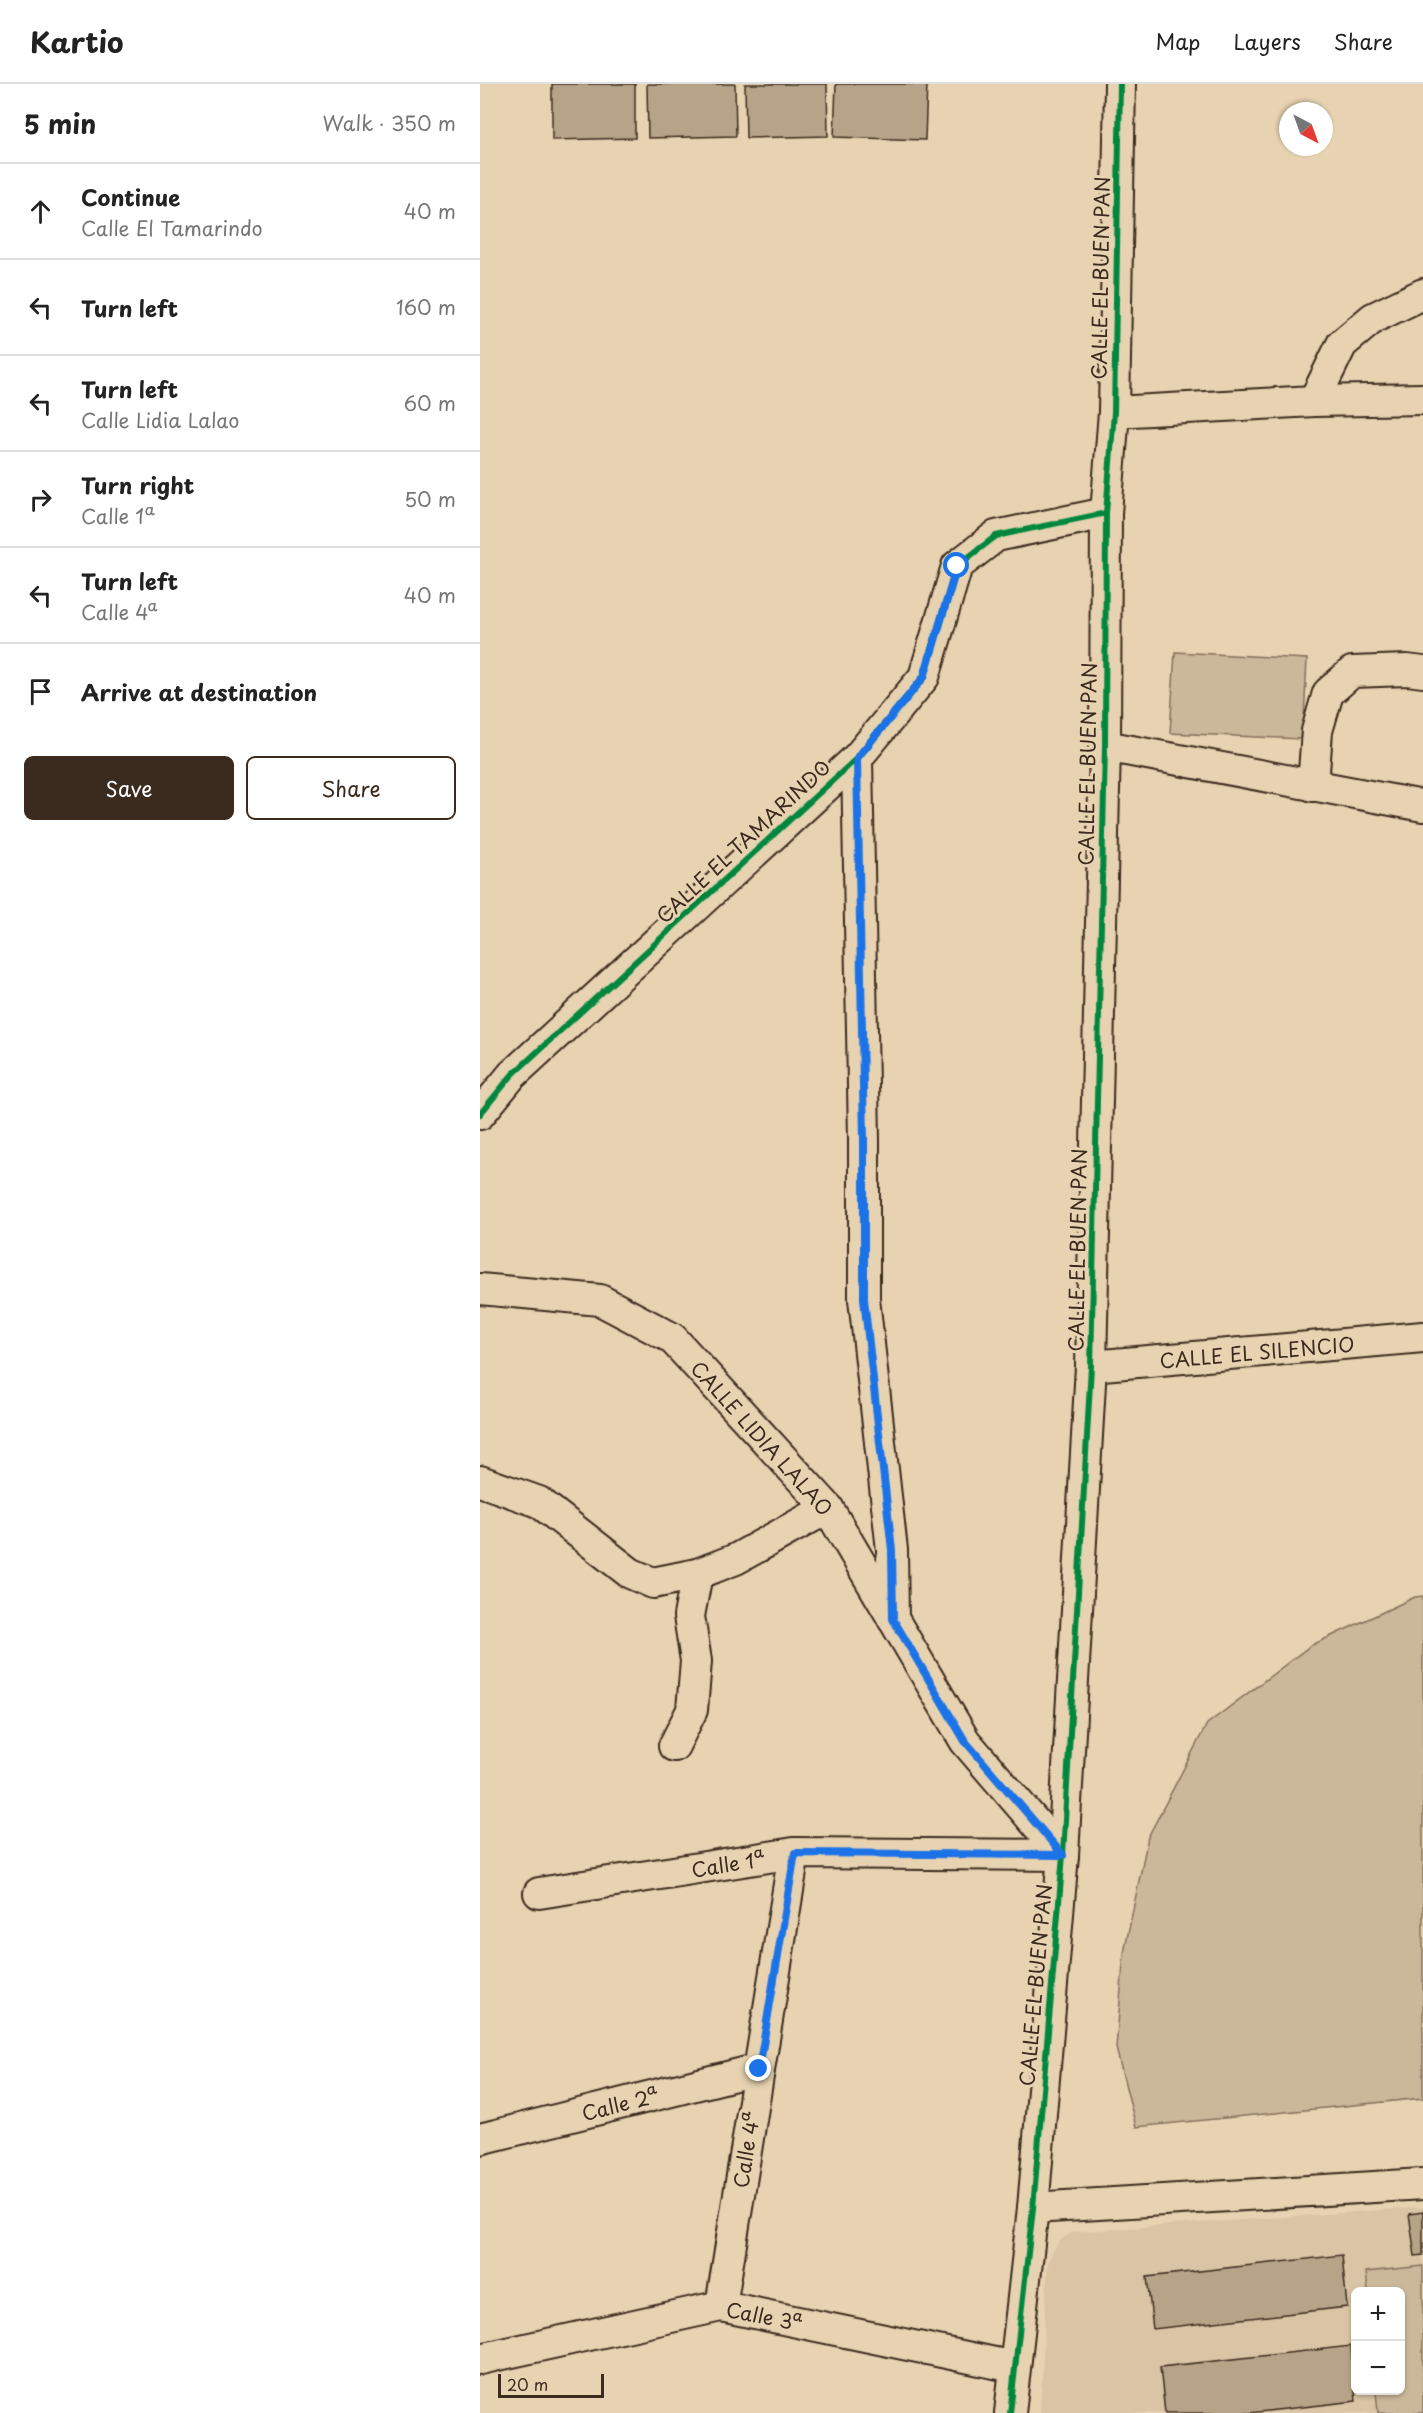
<!DOCTYPE html>
<meta charset="utf-8">
<style>
:root{--surface:#fff;--page:#f6f6f6;--text:#222;--muted:#767676;--line:#e0e0e0;--accent:#3b2a1e}
body{margin:0;font-family:"Playpen Sans",sans-serif;background:var(--page);color:var(--text)}
.controls{position:absolute;right:18px;bottom:18px;display:grid;overflow:hidden;border-radius:9px;box-shadow:0 2px 4px #0004}
.controls button{width:54px;height:54px;display:grid;place-items:center;padding:0;border:0;border-bottom:2px solid var(--line);background:var(--surface);color:var(--text);font:30px sans-serif}
.compass{position:absolute;left:799px;top:18px;width:54px;height:54px;border-radius:50%;background:var(--surface);box-shadow:0 2px 4px #0004;rotate:139deg}
.scale{position:absolute;left:18px;bottom:15px;width:106px;box-sizing:border-box;padding-left:6px;border:3px solid #3b2a1e;border-top:0;font-size:16px;line-height:21px;white-space:nowrap;color:#3b2a1e;-webkit-text-stroke:4px #e7d3b1;paint-order:stroke}
.stop{position:absolute;width:18px;height:18px;margin:-14px;border:4px solid #1a73e8;border-radius:50%;background:#fff}
.stop.end{background:#1a73e8;border-color:#fff;box-shadow:0 2px 6px #0008}
.list{margin:0;padding:0;list-style:none}
h2{display:flex;justify-content:space-between;align-items:center;height:78px;margin:0;padding:0 24px;font-size:26px}
h2 small{font-size:20px;font-weight:400;color:var(--muted)}
.list li{display:grid;grid-template-columns:39px 1fr auto;gap:18px;align-items:center;box-sizing:border-box;height:96px;padding:0 24px;border-top:2px solid var(--line)}
.list b{display:block;font-size:22px;white-space:nowrap}
.list p{margin:0;font-size:20px;white-space:nowrap;color:var(--muted)}
.list em{font-size:20px;font-style:normal;color:var(--muted)}
.actions{display:flex;gap:12px;padding:18px 24px}
.actions a{flex:1;padding:14px 0;border:2px solid var(--accent);border-radius:9px;text-align:center;font-size:21px;color:var(--accent)}
.actions .main{background:var(--accent);color:#fff}
.icon{flex:none;width:33px;height:33px;fill:none;stroke:currentColor;stroke-width:2;stroke-linecap:round;stroke-linejoin:round}
.map{position:relative;flex:none;width:943px;height:2329px;overflow:hidden}
header{display:flex;align-items:center;gap:36px;box-sizing:border-box;height:84px;padding:0 30px;background:var(--surface);border-bottom:2px solid var(--line)}
header strong{font-size:28px}
nav{display:flex;gap:33px;margin-inline-start:auto;font-size:21px}
main{display:flex}
aside{flex:1;background:var(--surface)}
.map>svg:first-child{display:block}
.built{fill:#d9c5a5;fill-rule:evenodd}
.green{fill:#cbb799;stroke:#83705c;stroke-width:1.5}
.building{fill:#b7a488;stroke:#3b2a1e;stroke-width:1.5}
.lines{fill:none;stroke-linecap:round;stroke-linejoin:round}
.minor-casing{stroke:#3b2a1e;stroke-width:34}
.minor{stroke:#e7d3b1;stroke-width:30}
.cycleway-casing{stroke:#e7d3b1;stroke-width:10}
.cycleway{stroke:#00873e;stroke-width:6}
.route{stroke:#1a73e8;stroke-width:8}
.labels{text-anchor:middle;dominant-baseline:central;stroke-width:6;stroke-linejoin:round;paint-order:stroke}
.street-label{font-size:20px;fill:#3b2a1e;stroke:#e7d3b1}
</style>
<header>
<strong>Kartio</strong>
<nav><a>Map</a><a>Layers</a><a>Share</a></nav>
</header>
<main>
<aside>
<h2>5 min<small>Walk · 350 m</small></h2>
<ul class="list">
<li><svg class="icon" aria-label="ahead" viewBox="0 0 24 24"><path d="M12 20V5M6 11l6-6 6 6"/></svg><div><b>Continue</b><p>Calle El Tamarindo</p></div><em>40 m</em></li>
<li><svg class="icon" aria-label="left" viewBox="0 0 24 24"><path d="M17 20v-9H6M10 6l-5 5 5 5"/></svg><div><b>Turn left</b></div><em>160 m</em></li>
<li><svg class="icon" aria-label="left" viewBox="0 0 24 24"><path d="M17 20v-9H6M10 6l-5 5 5 5"/></svg><div><b>Turn left</b><p>Calle Lidia Lalao</p></div><em>60 m</em></li>
<li><svg class="icon" aria-label="right" viewBox="0 0 24 24"><path d="M7 20v-9h11M14 6l5 5-5 5"/></svg><div><b>Turn right</b><p>Calle 1ª</p></div><em>50 m</em></li>
<li><svg class="icon" aria-label="left" viewBox="0 0 24 24"><path d="M17 20v-9H6M10 6l-5 5 5 5"/></svg><div><b>Turn left</b><p>Calle 4ª</p></div><em>40 m</em></li>
<li><svg class="icon" aria-label="arrive" viewBox="0 0 24 24"><path d="M6 21V4h12l-3 4 3 4H6"/></svg><div><b>Arrive at destination</b></div></li>
</ul>
<div class="actions"><a class="main">Save</a><a>Share</a></div>
</aside>
<div class="map">
<svg width="943" height="2329" viewBox="0 0 943 2329">
<rect width="100%" height="100%" fill="#e7d3b1"/>
<filter id="ink" filterUnits="userSpaceOnUse"><feTurbulence type="fractalNoise" baseFrequency=".0167" numOctaves="2"/><feDisplacementMap in="SourceGraphic" scale="12" xChannelSelector="R" yChannelSelector="G"/><feConvolveMatrix kernelMatrix="1 2 1 2 8 2 1 2 1" color-interpolation-filters="sRGB"/></filter>
<g filter="url(#ink)">
<!-- built -->
<path class="built" d="M 943,2123 L 943,2329 L 560,2329 L 568,2176 L 579,2157 L 592,2148 ZM 876,2208 L 920,2208 L 920,2306 L 876,2306 Z"/>
<!-- green -->
<g class="green">
<path d="M 695,568 L 827,575 L 823,655 L 690,649 Z"/>
<path d="M 943,1512 L 943,2014 L 656,2043 L 636,1964 L 644,1869 L 668,1753 L 727,1640 L 830,1562 L 935,1513 Z"/>
<path d="M 943,2182 L 943,2329 L 898,2329 L 896,2307 L 920,2306 L 920,2208 L 888,2207 L 886,2188 Z"/>
</g>
<!-- building -->
<g class="building">
<path d="M 72,0 L 155,0 L 155,54 L 72,56 Z"/>
<path d="M 167,0 L 255,0 L 256,52 L 168,54 Z"/>
<path d="M 265,0 L 347,0 L 348,52 L 266,54 Z"/>
<path d="M 356,0 L 447,0 L 445,56 L 354,53 Z"/>
<path d="M 943,2128 L 943,2171 L 935,2172 L 929,2130 Z"/>
<path d="M 862,2171 L 867,2223 L 673,2245 L 667,2193 Z"/>
<path d="M 871,2262 L 876,2317 L 769,2329 L 685,2329 L 680,2283 Z"/>
</g>
<g class="lines">
<defs>
<g id="minor">
<path d="M 834,317 L 862,260 L 893,234 L 943,210"/>
<path d="M 634,328 L 834,317 L 943,315"/>
<path d="M 625,662 L 943,722"/>
<path d="M 377,674 L 384,1056 L 384,1215 L 412,1466 L 413,1535"/>
<path d="M 833,702 L 837,647 L 848,609 L 872,588 L 927,586 L 943,588"/>
<path d="M 0,1030 L 32,991 L 377,674 L 444,593 L 477,482 L 516,452 L 626,429"/>
<path d="M 0,1205 L 120,1216 L 192,1254 L 348,1424 L 485,1657 L 583,1771"/>
<path d="M 611,1282 L 943,1253"/>
<path d="M 0,1397 L 59,1418 L 150,1489 L 173,1499 L 217,1490 L 256,1475 L 348,1424"/>
<path d="M 194,1662 L 212,1626 L 216,1577 L 209,1532 L 217,1490"/>
<path d="M 59,1809 L 314,1769 L 583,1771"/>
<path d="M 0,2055 L 279,1985"/>
<path d="M 553,2124 L 943,2100"/>
<path d="M 241,2222 L 314,1769"/>
<path d="M 0,2275 L 241,2222 L 534,2283"/>
<path d="M 530,2329 L 553,2124 L 583,1771 L 611,1282 L 625,662 L 626,429 L 634,328 L 640,0"/>
</g>
</defs>
<!-- minor casing -->
<use href="#minor" class="minor-casing"/>
<!-- minor -->
<use href="#minor" class="minor"/>
<defs>
<g id="cycleway">
<path d="M 0,1030 L 32,991 L 377,674 L 444,593 L 477,482 L 516,452 L 626,429"/>
<path d="M 530,2329 L 553,2124 L 583,1771 L 611,1282 L 625,662 L 626,429 L 634,328 L 640,0"/>
</g>
</defs>
<!-- cycleway casing -->
<use href="#cycleway" class="cycleway-casing"/>
<!-- cycleway -->
<use href="#cycleway" class="cycleway"/>
</g>
</g>
<g class="lines" filter="url(#ink)">
<!-- route -->
<path class="route" d="M 279,1985 L 315,1769 L 583,1771 L 485,1657 L 413,1535 L 412,1466 L 384,1215 L 384,1056 L 377,674 L 444,593 L 477,482"/>
</g>
<g class="labels">
<!-- street labels -->
<g class="street-label">
<text transform="translate(620 194) rotate(-89)">CALLE EL BUEN PAN</text>
<text transform="translate(607 680) rotate(-89)">CALLE EL BUEN PAN</text>
<text transform="translate(263 757) rotate(-43)">CALLE EL TAMARINDO</text>
<text transform="translate(597 1166) rotate(-89)">CALLE EL BUEN PAN</text>
<text transform="translate(777 1268) rotate(-5)">CALLE EL SILENCIO</text>
<text transform="translate(282 1354) rotate(48)">CALLE LIDIA LALAO</text>
<text transform="translate(248 1780) rotate(-9)">Calle 1ª</text>
<text transform="translate(555 1901) rotate(-85)">CALLE EL BUEN PAN</text>
<text transform="translate(140 2020) rotate(-14)">Calle 2ª</text>
<text transform="translate(266 2066) rotate(-81)">Calle 4ª</text>
<text transform="translate(284 2232) rotate(11)">Calle 3ª</text>
</g>
</g>
</svg>
<div class="controls">
<button>+</button>
<button>−</button>
</div>
<svg class="compass" viewBox="-18 -18 36 36"><path d="M0-13l5 13h-10z" fill="#e53935"/><path d="M0 13l5-13h-10z" fill="#767676"/></svg>
<div class="scale">20 m</div>
<div class="stop" style="left:477px;top:482px"></div>
<div class="stop end" style="left:279px;top:1985px"></div>
</div>
</main>
